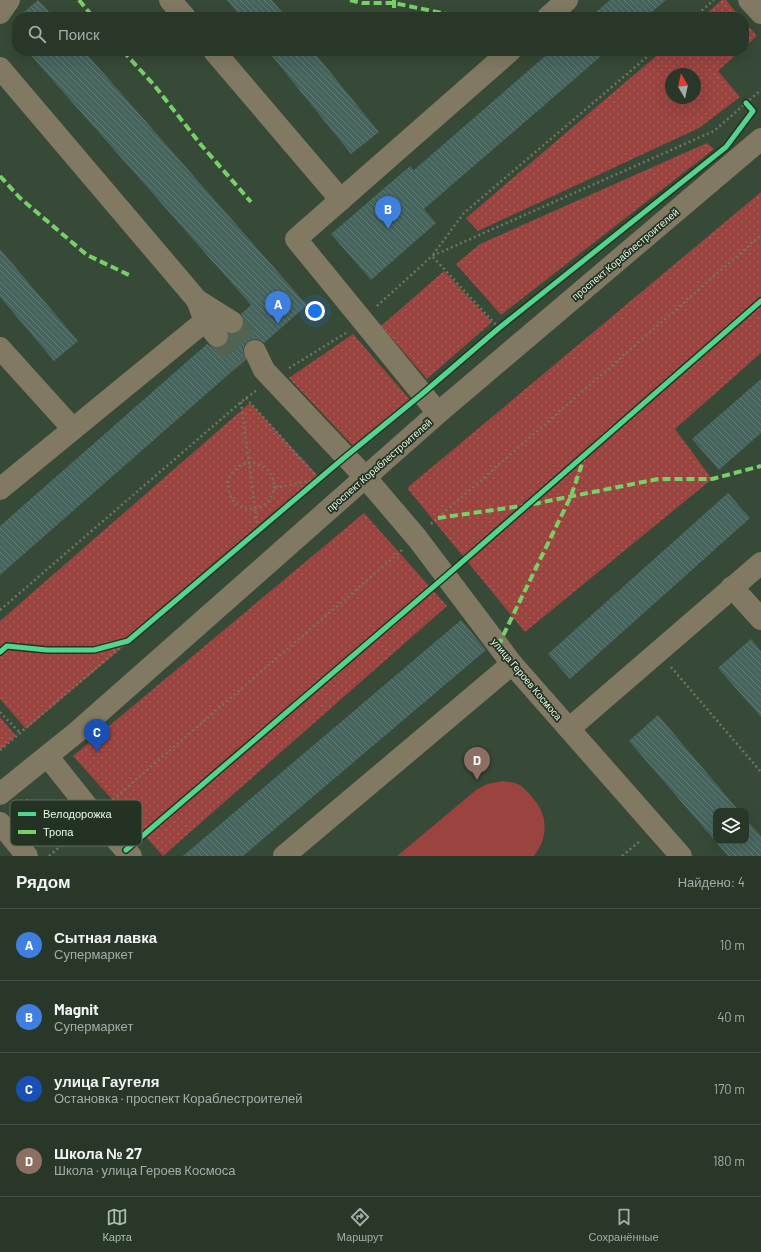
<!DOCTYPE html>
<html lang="ru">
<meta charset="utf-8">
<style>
:root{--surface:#293729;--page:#354235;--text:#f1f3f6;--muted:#a5aca8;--line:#455146;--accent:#a9bda9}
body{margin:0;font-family:Barlow,sans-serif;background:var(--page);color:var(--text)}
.controls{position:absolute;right:12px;bottom:12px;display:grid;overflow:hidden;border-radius:8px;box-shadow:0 4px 16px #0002}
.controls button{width:36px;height:36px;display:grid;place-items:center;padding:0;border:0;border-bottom:1px solid var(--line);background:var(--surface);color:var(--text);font:20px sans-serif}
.compass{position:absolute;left:665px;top:68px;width:36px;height:36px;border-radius:50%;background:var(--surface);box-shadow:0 4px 16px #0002;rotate:351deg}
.you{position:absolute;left:315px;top:311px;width:14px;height:14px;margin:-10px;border:3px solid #fff;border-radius:50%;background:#1a73e8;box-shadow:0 0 0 6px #1a73e833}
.badge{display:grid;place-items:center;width:26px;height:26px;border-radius:50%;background:var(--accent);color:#fff;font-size:13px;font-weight:700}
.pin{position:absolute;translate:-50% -33px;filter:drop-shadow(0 1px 2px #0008)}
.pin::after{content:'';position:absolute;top:21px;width:14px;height:12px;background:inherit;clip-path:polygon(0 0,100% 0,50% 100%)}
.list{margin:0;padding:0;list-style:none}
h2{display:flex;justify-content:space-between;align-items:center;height:52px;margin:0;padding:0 16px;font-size:17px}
h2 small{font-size:13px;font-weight:400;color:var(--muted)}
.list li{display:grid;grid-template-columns:26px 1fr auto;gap:12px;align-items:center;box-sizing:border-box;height:72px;padding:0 16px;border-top:1px solid var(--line)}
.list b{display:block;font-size:15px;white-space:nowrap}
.list p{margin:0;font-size:13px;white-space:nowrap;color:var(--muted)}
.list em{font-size:13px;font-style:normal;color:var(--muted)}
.icon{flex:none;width:22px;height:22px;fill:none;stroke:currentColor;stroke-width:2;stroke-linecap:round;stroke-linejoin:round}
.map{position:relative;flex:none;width:761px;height:856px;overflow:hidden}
.search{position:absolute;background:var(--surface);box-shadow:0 4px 16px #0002;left:12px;right:12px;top:12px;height:44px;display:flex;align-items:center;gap:10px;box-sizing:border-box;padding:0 14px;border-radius:16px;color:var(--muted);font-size:15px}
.sheet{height:340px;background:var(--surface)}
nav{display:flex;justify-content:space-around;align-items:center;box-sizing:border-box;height:56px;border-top:1px solid var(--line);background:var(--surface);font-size:11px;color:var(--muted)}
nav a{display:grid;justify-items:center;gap:2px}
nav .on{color:var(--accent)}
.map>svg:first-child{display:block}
.grass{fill:url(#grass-dots);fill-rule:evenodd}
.pitch{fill:#9a433f}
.building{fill:url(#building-back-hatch)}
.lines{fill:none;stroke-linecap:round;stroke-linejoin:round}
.minor-tunnel{stroke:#516451;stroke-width:22;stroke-dasharray:22 11;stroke-linecap:butt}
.path{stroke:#737461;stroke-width:2.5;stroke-dasharray:2 3;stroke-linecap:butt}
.minor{stroke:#817962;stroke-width:22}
.quiet{stroke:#78d068;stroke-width:4;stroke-dasharray:8 4;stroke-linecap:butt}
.cycleway-casing{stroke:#233223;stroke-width:8}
.cycleway{stroke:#53d58f;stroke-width:5}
.labels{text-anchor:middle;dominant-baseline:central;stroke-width:3.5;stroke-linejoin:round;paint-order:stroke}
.street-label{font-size:10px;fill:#e7fbe6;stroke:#233223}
.key{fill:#233223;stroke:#5e6e5e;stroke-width:1}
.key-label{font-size:11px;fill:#e7fbe6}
</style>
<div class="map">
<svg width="761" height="856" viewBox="0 0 761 856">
<defs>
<pattern id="grass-dots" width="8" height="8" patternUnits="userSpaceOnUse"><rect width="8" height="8" fill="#9a433f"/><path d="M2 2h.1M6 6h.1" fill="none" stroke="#a85f5b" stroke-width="1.8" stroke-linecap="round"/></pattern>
<pattern id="building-back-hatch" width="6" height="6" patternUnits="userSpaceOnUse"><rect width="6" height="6" fill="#45645d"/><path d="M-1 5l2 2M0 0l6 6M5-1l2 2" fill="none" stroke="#607b74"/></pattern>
</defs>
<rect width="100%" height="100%" fill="#374937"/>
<!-- grass -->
<g class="grass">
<path d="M 722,0 L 726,0 L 740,17 L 702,17 Z"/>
<path d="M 744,21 L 757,36 L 744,48 Z"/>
<path d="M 662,51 L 740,51 L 718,71 L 740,97 L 699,128 L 478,231 L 466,218 ZM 671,74 L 695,74 L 695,98 L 671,98 Z"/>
<path d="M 707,143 L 714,149 L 501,315 L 456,264 L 480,244 Z"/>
<path d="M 761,192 L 761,353 L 675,429 L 712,479 L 525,632 L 407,488 Z"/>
<path d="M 444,271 L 492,322 L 427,379 L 381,326 Z"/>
<path d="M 353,334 L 412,402 L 356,449 L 289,378 Z"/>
<path d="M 250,403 L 321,479 L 26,729 L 0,699 L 0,621 Z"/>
<path d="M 364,513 L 447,606 L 163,856 L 73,756 Z"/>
<path d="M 0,717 L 16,736 L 0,750 Z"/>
</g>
<!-- pitch -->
<path class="pitch" d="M 503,781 C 507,782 511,782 515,783 C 522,785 528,792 532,797 C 548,814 549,837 534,856 L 397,856 L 476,790 L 487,784 Z"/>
<!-- building -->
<g class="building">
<path d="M 38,0 L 54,17 L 18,17 Z"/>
<path d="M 227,0 L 272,0 L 286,17 L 241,17 Z"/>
<path d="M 610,0 L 666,0 L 646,17 L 590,17 Z"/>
<path d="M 27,51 L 84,51 L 307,305 L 264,343 L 262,341 L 256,339 L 250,340 L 245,344 L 243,350 L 245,360 L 0,575 L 0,526 L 207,344 L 213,348 L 218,348 L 225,345 L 229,340 L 229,334 L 237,333 L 242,329 L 244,322 L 241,314 L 251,305 Z"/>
<path d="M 268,51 L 313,51 L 379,132 L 351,154 Z"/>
<path d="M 551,51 L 607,51 L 424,209 L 436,223 L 371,280 L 331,234 L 410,166 L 414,170 Z"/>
<path d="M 0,249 L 78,341 L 54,361 L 0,297 Z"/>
<path d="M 761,379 L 761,433 L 719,470 L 692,439 Z"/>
<path d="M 728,493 L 750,518 L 570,679 L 548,654 Z"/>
<path d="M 461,620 L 486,650 L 243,856 L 183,856 Z"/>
<path d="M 751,639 L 761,651 L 761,717 L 718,668 Z"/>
<path d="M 658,715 L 739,811 L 716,811 L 716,841 L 746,841 L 746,819 L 761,836 L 761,856 L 728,856 L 629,741 Z"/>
</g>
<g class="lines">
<!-- minor-tunnel -->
<g class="minor-tunnel">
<path d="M 232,322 L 255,351"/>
<path d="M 217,336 L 241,364"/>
</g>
<!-- path -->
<g class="path">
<path d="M 694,17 L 714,0"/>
<path d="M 377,306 L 432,256 L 714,131 L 761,90"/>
<path d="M 499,328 L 432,256 L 464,213 L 654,51"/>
<path d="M 289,368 L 346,333"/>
<path d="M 246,398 L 319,479"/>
<path d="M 241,402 L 258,531"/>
<circle cx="251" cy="486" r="23"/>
<path d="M 275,488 L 319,479"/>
<path d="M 431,524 L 761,235"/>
<path d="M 0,610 L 241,402 L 257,390"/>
<path d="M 671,667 L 761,772"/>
<path d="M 0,712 L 20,733"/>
<path d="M 0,750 L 128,641"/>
<path d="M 26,800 L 62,808"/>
<path d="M 109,803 L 402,550"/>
<path d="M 49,856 L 80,829"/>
<path d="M 622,856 L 640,841"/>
</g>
<!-- minor -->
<g class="minor">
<path d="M 170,0 L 185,17"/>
<path d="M 749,0 L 761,13"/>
<path d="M 0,13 L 9,0"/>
<path d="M 548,17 L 567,0"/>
<path d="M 214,51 L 341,200"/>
<path d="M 0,68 L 197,300 L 205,321 L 217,336"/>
<path d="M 197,300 L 232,322"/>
<path d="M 0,348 L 73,429"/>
<path d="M 255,351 L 264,370 L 365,477 L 417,538 L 512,664 L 681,856"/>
<path d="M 438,413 L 296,239 L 510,51"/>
<path d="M 0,489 L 205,321"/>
<path d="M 732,587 L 761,619"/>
<path d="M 570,728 L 761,563"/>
<path d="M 48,757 L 95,816 L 131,856"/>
<path d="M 0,794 L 77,732 L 438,413 L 761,139"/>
<path d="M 0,823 L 27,856"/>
<path d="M 284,856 L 512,664"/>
</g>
<!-- quiet -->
<g class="quiet">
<path d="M 79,0 L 93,17"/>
<path d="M 350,0 L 362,3 L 394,3 L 461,17"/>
<path d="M 394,0 L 394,17"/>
<path d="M 123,51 L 154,85 L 202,146 L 251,202"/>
<path d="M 396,51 L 396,54"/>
<path d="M 0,176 L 20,198 L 87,255 L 129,275"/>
<path d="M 438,518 L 528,505 L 658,479 L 712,479 L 761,466"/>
<path d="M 498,646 L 571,496 L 584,458"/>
</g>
<defs>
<g id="cycleway">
<path d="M 0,652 L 7,646 L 47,650 L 94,650 L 128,641 L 345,457 L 422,394 L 499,328 L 726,147 L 753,111 L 746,103"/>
<path d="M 126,850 L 446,576 L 761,301"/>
</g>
</defs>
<!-- cycleway casing -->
<use href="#cycleway" class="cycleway-casing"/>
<!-- cycleway -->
<use href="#cycleway" class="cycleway"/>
</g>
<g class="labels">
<!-- street labels -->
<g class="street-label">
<text transform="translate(625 254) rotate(-40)">проспект Кораблестроителей</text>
<text transform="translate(379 465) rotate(-41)">проспект Кораблестроителей</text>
<text transform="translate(527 679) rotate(50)">улица Героев Космоса</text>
</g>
</g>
<!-- legend -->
<rect x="10" y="800" width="132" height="46" rx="6" class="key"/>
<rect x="18" y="812" width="18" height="4" fill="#53d58f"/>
<rect x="18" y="830" width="18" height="4" fill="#78d068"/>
<g class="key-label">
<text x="43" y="818">Велодорожка</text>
<text x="43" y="836">Тропа</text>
</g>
</svg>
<div class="controls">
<button><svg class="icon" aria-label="layers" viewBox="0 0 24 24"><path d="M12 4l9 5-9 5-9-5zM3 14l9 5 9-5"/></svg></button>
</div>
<svg class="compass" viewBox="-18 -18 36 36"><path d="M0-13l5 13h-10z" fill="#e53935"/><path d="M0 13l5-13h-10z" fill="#a5aca8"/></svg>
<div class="you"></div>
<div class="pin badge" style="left:278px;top:324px;background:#3f7fe0">A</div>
<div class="pin badge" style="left:388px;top:229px;background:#3f7fe0">B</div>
<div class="pin badge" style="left:97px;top:752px;background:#1a4fb4">C</div>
<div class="pin badge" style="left:477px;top:780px;background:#8d6e63">D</div>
<div class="search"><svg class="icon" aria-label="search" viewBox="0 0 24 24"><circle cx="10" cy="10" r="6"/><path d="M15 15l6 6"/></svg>Поиск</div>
</div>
<section class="sheet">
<h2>Рядом<small>Найдено: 4</small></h2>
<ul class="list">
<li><span class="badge" style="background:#3f7fe0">A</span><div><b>Сытная лавка</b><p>Супермаркет</p></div><em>10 m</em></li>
<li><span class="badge" style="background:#3f7fe0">B</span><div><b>Magnit</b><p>Супермаркет</p></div><em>40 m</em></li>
<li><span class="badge" style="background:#1a4fb4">C</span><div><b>улица Гаугеля</b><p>Остановка · проспект Кораблестроителей</p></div><em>170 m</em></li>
<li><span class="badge" style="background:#8d6e63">D</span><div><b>Школа № 27</b><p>Школа · улица Героев Космоса</p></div><em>180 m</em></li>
</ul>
</section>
<nav>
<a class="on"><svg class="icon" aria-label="map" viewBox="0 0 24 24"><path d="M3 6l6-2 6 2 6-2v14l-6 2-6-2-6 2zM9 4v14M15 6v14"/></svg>Карта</a>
<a><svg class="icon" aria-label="directions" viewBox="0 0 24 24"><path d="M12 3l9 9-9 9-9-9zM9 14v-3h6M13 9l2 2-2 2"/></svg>Маршрут</a>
<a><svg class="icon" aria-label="saved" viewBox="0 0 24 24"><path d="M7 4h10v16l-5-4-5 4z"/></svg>Сохранённые</a>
</nav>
